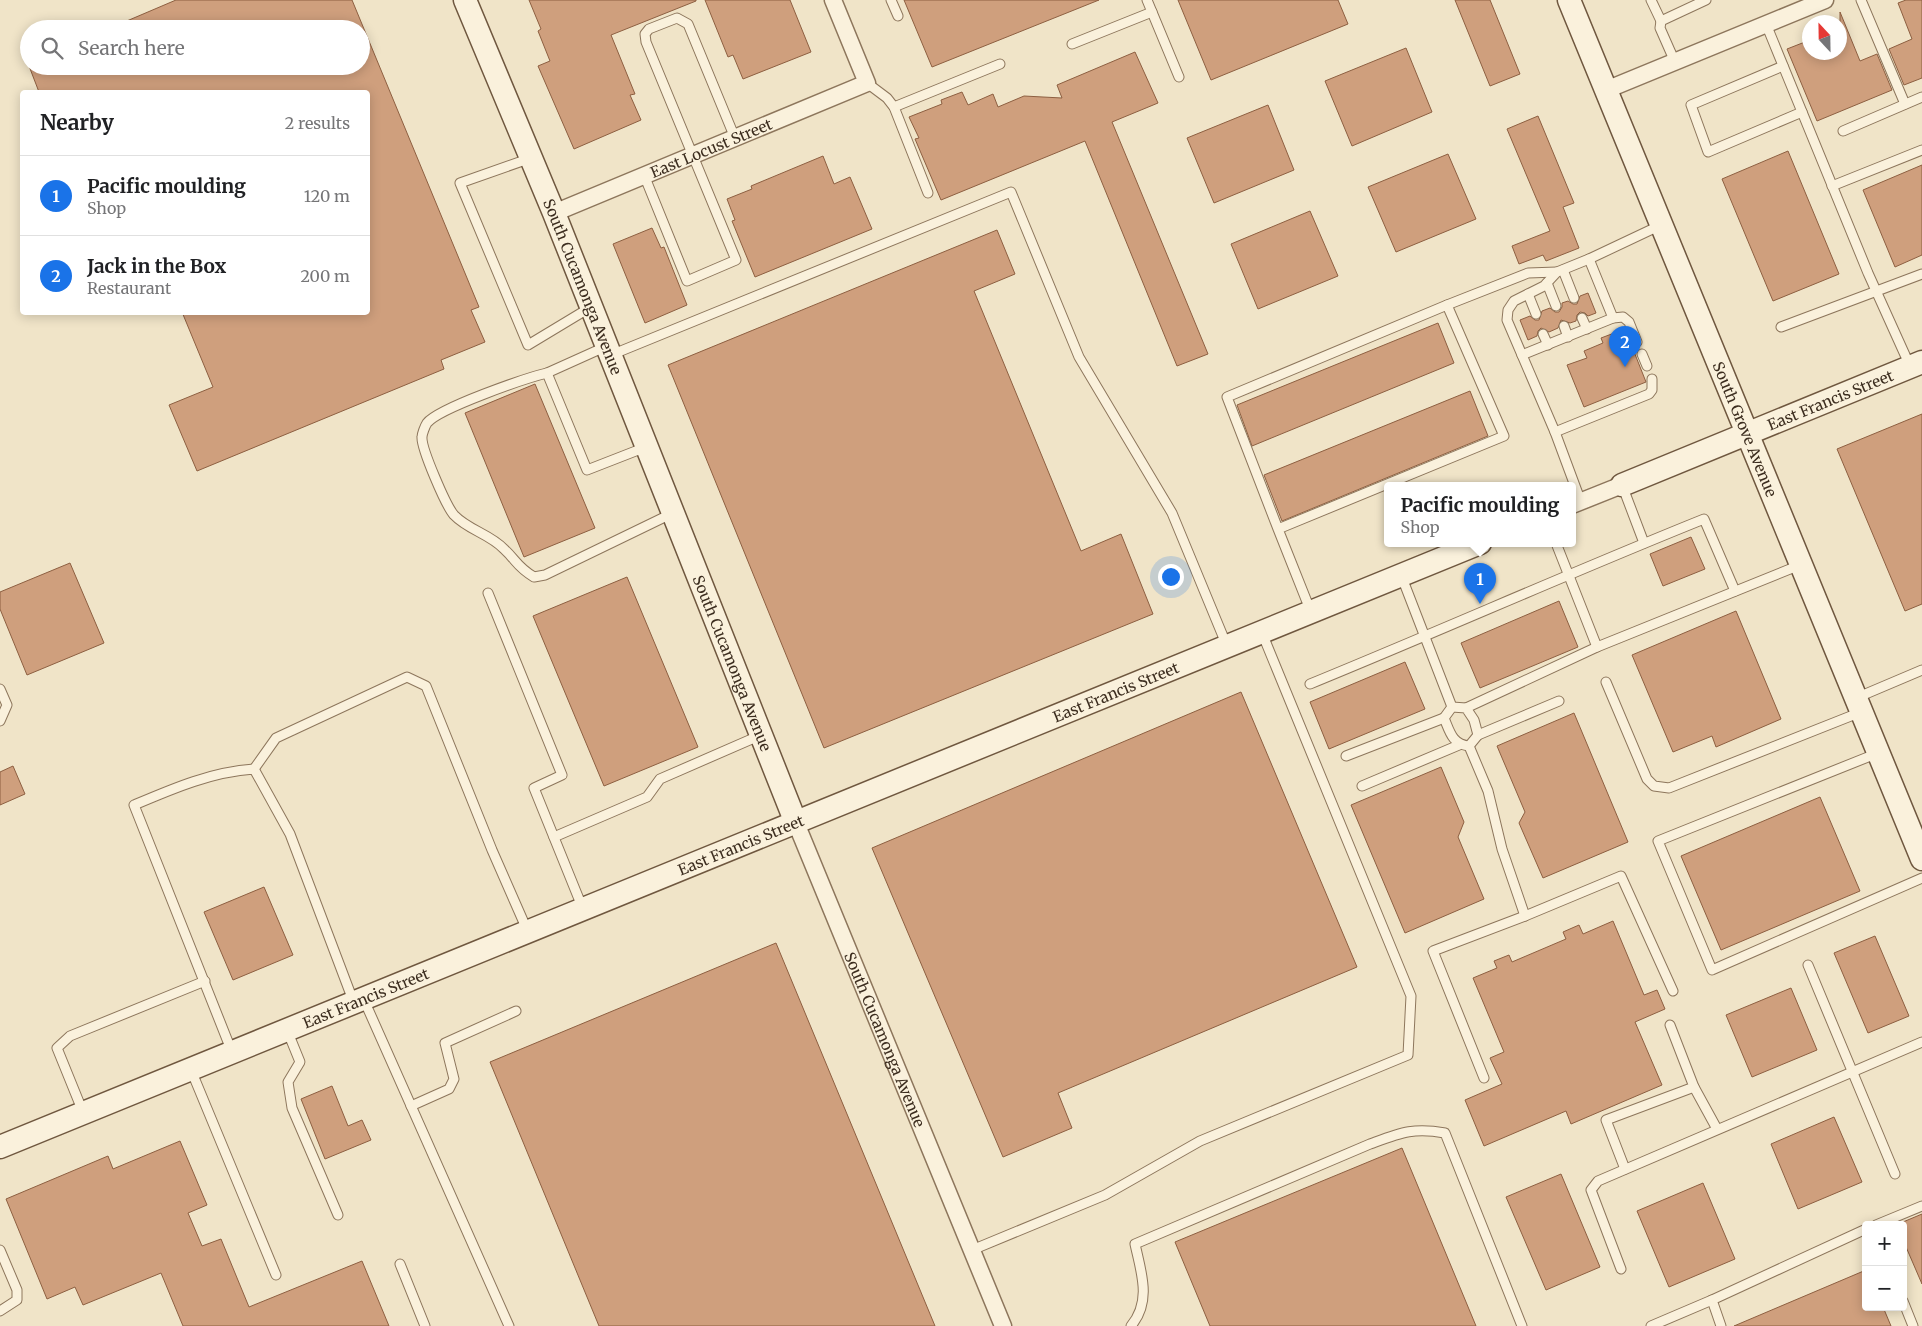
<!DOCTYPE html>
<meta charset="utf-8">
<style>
:root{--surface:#fff;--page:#f2f2f2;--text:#202124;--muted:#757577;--line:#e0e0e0;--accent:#1a73e8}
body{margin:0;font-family:Merriweather,serif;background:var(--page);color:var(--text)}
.controls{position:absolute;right:15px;bottom:15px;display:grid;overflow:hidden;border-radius:5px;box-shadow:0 2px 12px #0003}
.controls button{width:45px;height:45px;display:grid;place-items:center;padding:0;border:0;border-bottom:1px solid var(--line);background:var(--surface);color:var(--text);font:25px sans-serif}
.compass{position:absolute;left:1802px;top:15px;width:45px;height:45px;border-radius:50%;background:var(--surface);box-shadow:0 2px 12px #0003;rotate:338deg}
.you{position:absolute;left:1170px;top:576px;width:18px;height:18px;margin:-12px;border:4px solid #fff;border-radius:50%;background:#1a73e8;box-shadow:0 0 0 8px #1a73e833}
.badge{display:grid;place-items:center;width:32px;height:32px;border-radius:50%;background:var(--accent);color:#fff;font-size:16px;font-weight:700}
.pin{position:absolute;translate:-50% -41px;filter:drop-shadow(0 1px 2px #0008)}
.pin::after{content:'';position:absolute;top:26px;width:18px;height:15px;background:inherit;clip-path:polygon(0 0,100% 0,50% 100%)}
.popup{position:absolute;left:1384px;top:482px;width:192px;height:65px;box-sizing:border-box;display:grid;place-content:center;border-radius:5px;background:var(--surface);filter:drop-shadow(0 1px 4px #0005);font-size:16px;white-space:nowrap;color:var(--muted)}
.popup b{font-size:19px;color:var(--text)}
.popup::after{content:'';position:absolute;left:50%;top:100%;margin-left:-10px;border:10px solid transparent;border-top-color:var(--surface)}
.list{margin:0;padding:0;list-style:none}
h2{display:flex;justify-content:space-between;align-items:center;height:65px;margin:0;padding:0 20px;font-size:21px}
h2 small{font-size:16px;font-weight:400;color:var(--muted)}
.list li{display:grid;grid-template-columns:32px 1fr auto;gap:15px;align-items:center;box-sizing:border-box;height:80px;padding:0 20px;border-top:1px solid var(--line)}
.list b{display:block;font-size:19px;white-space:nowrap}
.list p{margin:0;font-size:16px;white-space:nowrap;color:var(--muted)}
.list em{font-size:16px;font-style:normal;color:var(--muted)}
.icon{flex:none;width:28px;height:28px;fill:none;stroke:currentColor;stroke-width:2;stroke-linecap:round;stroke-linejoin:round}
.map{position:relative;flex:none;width:1922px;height:1326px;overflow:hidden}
.search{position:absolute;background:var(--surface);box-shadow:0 2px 12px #0003;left:20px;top:20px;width:350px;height:55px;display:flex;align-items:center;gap:12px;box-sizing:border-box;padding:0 18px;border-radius:28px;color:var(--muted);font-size:19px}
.panel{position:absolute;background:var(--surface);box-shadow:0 2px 12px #0003;left:20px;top:90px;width:350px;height:225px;border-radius:5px}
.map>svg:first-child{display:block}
.building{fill:#cf9f7d;stroke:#8d5f41}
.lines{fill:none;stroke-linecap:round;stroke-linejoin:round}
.lane-casing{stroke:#8d765c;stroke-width:11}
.street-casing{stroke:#8d765c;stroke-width:19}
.secondary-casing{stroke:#6f573f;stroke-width:25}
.lane{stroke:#faf1dc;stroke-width:9}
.street{stroke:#faf1dc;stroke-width:16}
.secondary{stroke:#faf1dc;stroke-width:22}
.labels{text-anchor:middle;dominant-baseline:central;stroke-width:4;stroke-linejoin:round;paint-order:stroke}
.street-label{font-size:15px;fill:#3d2e20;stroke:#f7eed8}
</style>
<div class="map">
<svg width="1922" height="1326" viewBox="0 0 1922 1326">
<rect width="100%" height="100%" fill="#f0e4c8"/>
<!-- building -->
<g class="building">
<path d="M 176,0 L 352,0 L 479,307 L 471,310 L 485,342 L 441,360 L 444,369 L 197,471 L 169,405 L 213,387 L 182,312 L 368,312 L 368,92 L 39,92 L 29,66 L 361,66 L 361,29 L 108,29 Z"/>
<path d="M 529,0 L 696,0 L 696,1 L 611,35 L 635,94 L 630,95 L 641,120 L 574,149 L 538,66 L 550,61 L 538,31 L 541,29 Z"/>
<path d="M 705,0 L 790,0 L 811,52 L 743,79 L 733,55 L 728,57 Z"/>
<path d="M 904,0 L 1099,0 L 932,67 Z"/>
<path d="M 1178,0 L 1338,0 L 1348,24 L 1211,80 Z"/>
<path d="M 1455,0 L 1490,0 L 1520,74 L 1490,86 Z"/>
<path d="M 1906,0 L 1922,0 L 1922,78 L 1904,85 L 1889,49 L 1912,39 L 1898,3 Z"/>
<path d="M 1840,12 L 1860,61 L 1877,54 L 1892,90 L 1817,121 L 1787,49 L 1810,40 L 1810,52 L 1840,52 Z"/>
<path d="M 1406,48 L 1432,112 L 1352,146 L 1325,81 Z"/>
<path d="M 1135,52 L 1158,103 L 1112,122 L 1208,354 L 1177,366 L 1085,141 L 941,200 L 915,139 L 919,138 L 909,117 L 942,104 L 941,100 L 962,92 L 968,105 L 993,94 L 998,107 L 1024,96 L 1062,98 L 1057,85 Z"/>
<path d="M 1268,105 L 1294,170 L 1214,203 L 1187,138 Z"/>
<path d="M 1538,116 L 1574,203 L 1563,207 L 1579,248 L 1546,261 L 1543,255 L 1519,264 L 1512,246 L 1550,231 L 1507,129 Z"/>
<path d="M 1788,151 L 1839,274 L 1773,301 L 1722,179 Z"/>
<path d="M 1448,154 L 1476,219 L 1396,252 L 1368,187 Z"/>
<path d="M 823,156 L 834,184 L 850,177 L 872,229 L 755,277 L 732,221 L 735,220 L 727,199 L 752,189 L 751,186 Z"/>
<path d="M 1922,165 L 1922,255 L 1895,267 L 1863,190 Z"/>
<path d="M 1310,211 L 1338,276 L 1258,309 L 1231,244 Z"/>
<path d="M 652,228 L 661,248 L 664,247 L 687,305 L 645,323 L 613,244 Z"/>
<path d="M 997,230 L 1015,274 L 974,291 L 1081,551 L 1121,534 L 1153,614 L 824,748 L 668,365 Z"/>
<path d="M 1588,293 L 1596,313 L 1588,316 L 1585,313 L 1580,312 L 1577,315 L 1576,321 L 1570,323 L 1561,320 L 1558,328 L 1549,332 L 1541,328 L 1538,331 L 1537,336 L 1528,340 L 1520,320 L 1530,316 L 1535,320 L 1539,320 L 1542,311 L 1550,308 L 1555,312 L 1559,312 L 1562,307 L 1562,303 L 1568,301 L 1573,304 L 1577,304 L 1580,296 Z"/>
<path d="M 1438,323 L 1454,363 L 1252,446 L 1237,405 Z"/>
<path d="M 1625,329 L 1646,382 L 1584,407 L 1567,365 L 1587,358 L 1584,351 L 1603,343 L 1601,338 Z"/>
<path d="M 535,384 L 595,528 L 524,557 L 465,413 Z"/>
<path d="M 1470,391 L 1488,436 L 1282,521 L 1264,475 Z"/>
<path d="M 1922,414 L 1922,604 L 1905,611 L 1837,449 Z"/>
<path d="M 1691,537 L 1705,569 L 1663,586 L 1650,554 Z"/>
<path d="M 70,563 L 104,643 L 27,675 L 0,609 L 0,592 Z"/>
<path d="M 627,577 L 698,747 L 604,786 L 533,616 Z"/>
<path d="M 1559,601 L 1578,647 L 1480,688 L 1461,643 Z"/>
<path d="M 1736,611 L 1781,719 L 1716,747 L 1712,736 L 1673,752 L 1632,655 Z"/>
<path d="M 1405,662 L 1425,709 L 1329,749 L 1310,702 Z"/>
<path d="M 1241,692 L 1357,967 L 1058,1093 L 1072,1128 L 1003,1157 L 872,848 Z"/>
<path d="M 1574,713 L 1628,842 L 1543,878 L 1519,823 L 1525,812 L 1497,746 Z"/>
<path d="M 13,766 L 25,794 L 0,805 L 0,772 Z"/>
<path d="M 1441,767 L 1464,822 L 1458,837 L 1484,899 L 1405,933 L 1351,805 Z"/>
<path d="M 1820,797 L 1860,891 L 1721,950 L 1681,856 Z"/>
<path d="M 264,887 L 293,955 L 233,980 L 204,912 Z"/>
<path d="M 1613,921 L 1644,995 L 1657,990 L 1665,1009 L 1635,1022 L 1662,1085 L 1571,1124 L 1566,1111 L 1484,1146 L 1465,1100 L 1502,1084 L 1490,1058 L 1504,1052 L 1473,978 L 1497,968 L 1494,961 L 1509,955 L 1512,962 L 1566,939 L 1563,932 L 1579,925 L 1583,934 Z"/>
<path d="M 1875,936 L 1909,1016 L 1868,1033 L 1834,953 Z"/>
<path d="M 776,943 L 935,1326 L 599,1326 L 490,1062 Z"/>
<path d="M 1791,988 L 1817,1050 L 1752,1077 L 1726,1015 Z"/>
<path d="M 332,1086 L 348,1126 L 362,1120 L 371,1140 L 325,1159 L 301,1099 Z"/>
<path d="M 1834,1117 L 1862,1182 L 1798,1209 L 1771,1144 Z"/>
<path d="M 180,1141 L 207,1205 L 188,1213 L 202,1246 L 221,1239 L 249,1307 L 362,1261 L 389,1326 L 183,1326 L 161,1273 L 83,1305 L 75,1287 L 47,1299 L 6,1199 L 108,1156 L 113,1169 Z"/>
<path d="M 1402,1148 L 1476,1326 L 1210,1326 L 1175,1242 Z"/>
<path d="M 1561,1174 L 1600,1267 L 1546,1290 L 1506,1197 Z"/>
<path d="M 1703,1183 L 1735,1259 L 1669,1287 L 1637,1211 Z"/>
<path d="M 1922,1214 L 1922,1284 L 1903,1240 L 1903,1222 Z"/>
<path d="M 1866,1270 L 1866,1307 L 1883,1307 L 1891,1326 L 1734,1326 Z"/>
</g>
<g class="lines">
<defs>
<g id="lane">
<path d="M 891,0 L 898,16"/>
<path d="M 1147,0 L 1179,77"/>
<path d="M 1651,0 L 1661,21"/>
<path d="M 1861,0 L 1905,104"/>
<path d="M 1766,24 L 1868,273 L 1910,366"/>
<path d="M 1072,44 L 1152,12"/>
<path d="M 1675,62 L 1660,28 L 1661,21 L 1706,0"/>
<path d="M 1783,66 L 1691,105 L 1708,152 L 1802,112"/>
<path d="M 867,83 L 887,98 L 894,107 L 928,193"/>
<path d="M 894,107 L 1000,64"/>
<path d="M 1843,131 L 1922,97"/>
<path d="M 531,158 L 460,183 L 528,345 L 591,307"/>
<path d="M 644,175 L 687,281 L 736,260 L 646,42 L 645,34 L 649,29 L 677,18 L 688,24 L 735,138"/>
<path d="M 1832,186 L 1922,150"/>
<path d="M 1589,259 L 1613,318"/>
<path d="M 1563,270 L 1574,298"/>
<path d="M 1547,283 L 1556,306"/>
<path d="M 1528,294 L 1536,314"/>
<path d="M 1447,305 L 1528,273 L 1557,272"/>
<path d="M 1582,318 L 1587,329"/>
<path d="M 1564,326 L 1568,337"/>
<path d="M 1781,327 L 1922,274"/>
<path d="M 1543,334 L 1548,345"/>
<path d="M 607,346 L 547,373 L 587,470 L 646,447"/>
<path d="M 1642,354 L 1647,366"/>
<path d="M 611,355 L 1011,192 L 1079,357 L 1172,513 L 1227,646"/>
<path d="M 1522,355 L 1613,318 L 1623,317 L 1629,322 L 1637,342"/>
<path d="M 547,373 C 526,378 439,408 427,423 C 425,426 422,434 422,437 C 421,448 446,506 454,515 C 468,530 490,534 504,549 C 517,561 517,567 534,577 L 545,575 L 673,513"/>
<path d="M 1555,432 L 1649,394 L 1652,390 L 1652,379"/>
<path d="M 1622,485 L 1644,543"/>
<path d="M 1581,502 L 1555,432 L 1507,320 L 1508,310 L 1514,301 L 1544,286 L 1557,272 L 1589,259 L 1661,225"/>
<path d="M 1278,529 L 1504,436 L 1447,305 L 1227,397 L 1278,529 L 1311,612"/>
<path d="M 1556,543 L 1597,647 L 1800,565"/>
<path d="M 1401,575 L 1452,707"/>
<path d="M 488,593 L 562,775 L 534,788 L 583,909"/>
<path d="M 1606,682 L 1647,779 L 1654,786 L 1669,788 L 1861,712"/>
<path d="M 1310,684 C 1442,630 1572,572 1704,519 L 1735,591"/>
<path d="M 0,689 L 7,705 L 0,721"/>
<path d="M 1856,698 L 1922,670"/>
<path d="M 1452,707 L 1466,708 L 1474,720 L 1478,735 L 1469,746 C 1452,744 1450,732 1444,718 Z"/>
<path d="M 1466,708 L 1597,647"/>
<path d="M 1478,735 L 1559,701"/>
<path d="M 1469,746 L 1488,791 L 1502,849 L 1525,916 L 1621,876 L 1673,991"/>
<path d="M 1878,753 L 1658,841 L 1712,970 L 1922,878"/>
<path d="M 1346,756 L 1444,718"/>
<path d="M 254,769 L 276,738 L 407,677 L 426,686 L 492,850 L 528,932"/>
<path d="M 1362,786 L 1459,745"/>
<path d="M 554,837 L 647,797 L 660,779 L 761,735"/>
<path d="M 1808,965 L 1895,1174"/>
<path d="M 364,1000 L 509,1326"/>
<path d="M 287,1030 L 300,1062 L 288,1082 L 292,1108 L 338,1215"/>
<path d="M 232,1052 L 134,805 C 174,788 211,772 254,769 L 290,834 L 354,1003"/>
<path d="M 191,1070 L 276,1275"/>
<path d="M 1484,1078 L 1433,951 L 1525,916"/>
<path d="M 1694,1087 L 1717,1129"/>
<path d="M 411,1106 L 449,1089 L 454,1079 L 445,1043 L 516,1011"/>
<path d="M 83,1112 L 57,1048 L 70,1036 L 205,981"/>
<path d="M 1625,1169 L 1606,1120 L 1694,1087 L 1670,1025"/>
<path d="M 1876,1225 L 1922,1206"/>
<path d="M 0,1250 L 17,1290 L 17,1300 L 0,1311"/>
<path d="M 972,1250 L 1105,1195 L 1200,1141 L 1408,1055 L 1411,996 L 1262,633"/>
<path d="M 400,1264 L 425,1326"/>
<path d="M 1621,1269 L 1591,1190 L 1598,1181 L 1922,1042"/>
<path d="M 1903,1301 L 1913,1326"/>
<path d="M 1131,1326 C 1152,1301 1141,1272 1135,1244 L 1370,1144 C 1400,1133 1413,1127 1445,1133 L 1522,1326"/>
<path d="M 1651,1326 L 1712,1300"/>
<path d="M 1721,1326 L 1712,1300 L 1866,1229"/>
</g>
<g id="street">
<path d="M 1606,90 L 1825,0"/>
<path id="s1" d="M 554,213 L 867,83 L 833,0"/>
<path d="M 1572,505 L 1622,485"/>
<path id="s2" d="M 796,823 L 1003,1326"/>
</g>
<g id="secondary">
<path id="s3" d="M 465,0 L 554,213 L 796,823"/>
<path id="s4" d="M 1569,0 L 1922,859"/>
<path id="s5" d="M 1622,485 L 1922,362"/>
<path id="s6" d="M 0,1147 L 1480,543"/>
</g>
</defs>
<!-- lane casing -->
<use href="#lane" class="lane-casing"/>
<!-- street casing -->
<use href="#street" class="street-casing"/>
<!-- secondary casing -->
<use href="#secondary" class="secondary-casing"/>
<!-- lane -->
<use href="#lane" class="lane"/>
<!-- street -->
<use href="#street" class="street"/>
<!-- secondary -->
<use href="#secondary" class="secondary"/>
</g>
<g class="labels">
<!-- street labels -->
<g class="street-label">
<text stroke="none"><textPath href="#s1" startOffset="170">East Locust Street</textPath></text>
<text stroke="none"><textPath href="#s3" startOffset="310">South Cucamonga Avenue</textPath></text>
<text stroke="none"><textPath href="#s5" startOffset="225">East Francis Street</textPath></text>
<text stroke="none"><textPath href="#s4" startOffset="464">South Grove Avenue</textPath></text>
<text stroke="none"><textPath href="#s3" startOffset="715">South Cucamonga Avenue</textPath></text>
<text stroke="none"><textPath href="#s6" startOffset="1205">East Francis Street</textPath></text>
<text stroke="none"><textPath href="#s6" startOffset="800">East Francis Street</textPath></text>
<text stroke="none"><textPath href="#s6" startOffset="395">East Francis Street</textPath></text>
<text stroke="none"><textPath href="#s2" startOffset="234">South Cucamonga Avenue</textPath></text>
</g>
</g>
</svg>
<div class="controls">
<button>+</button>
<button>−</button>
</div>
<svg class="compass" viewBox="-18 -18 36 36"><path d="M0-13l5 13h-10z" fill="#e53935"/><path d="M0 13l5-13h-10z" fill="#757577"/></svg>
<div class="you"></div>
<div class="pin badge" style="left:1480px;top:604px">1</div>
<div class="popup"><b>Pacific moulding</b>Shop</div>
<div class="pin badge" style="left:1625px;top:367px">2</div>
<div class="search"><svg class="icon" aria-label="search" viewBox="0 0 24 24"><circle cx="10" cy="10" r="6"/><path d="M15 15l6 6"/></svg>Search here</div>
<section class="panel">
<h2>Nearby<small>2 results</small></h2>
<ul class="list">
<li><span class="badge">1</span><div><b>Pacific moulding</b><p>Shop</p></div><em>120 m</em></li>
<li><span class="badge">2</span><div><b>Jack in the Box</b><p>Restaurant</p></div><em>200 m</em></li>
</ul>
</section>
</div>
